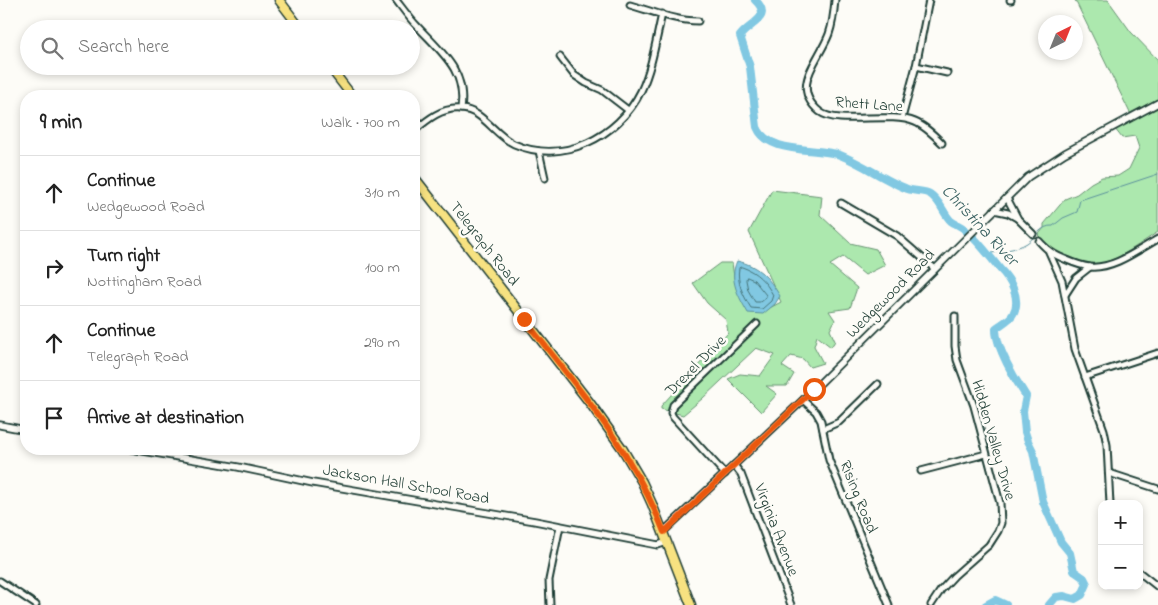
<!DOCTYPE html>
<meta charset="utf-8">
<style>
:root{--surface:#fff;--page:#f6f6f6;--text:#222;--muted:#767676;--line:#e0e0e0}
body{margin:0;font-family:"Indie Flower",sans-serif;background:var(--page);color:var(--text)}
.controls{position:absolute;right:15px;bottom:15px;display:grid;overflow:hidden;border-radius:10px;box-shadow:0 2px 8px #0003}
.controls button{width:45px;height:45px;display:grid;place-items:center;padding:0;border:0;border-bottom:1px solid var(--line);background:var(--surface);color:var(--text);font:25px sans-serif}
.compass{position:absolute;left:1038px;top:15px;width:45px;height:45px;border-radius:50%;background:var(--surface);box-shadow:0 2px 8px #0003;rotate:43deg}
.stop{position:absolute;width:15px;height:15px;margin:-11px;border:4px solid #ea580c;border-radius:50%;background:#fff}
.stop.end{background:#ea580c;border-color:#fff;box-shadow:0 1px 5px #0008}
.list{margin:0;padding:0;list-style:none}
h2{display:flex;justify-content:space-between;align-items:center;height:65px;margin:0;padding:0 20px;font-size:21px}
h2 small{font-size:16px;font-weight:400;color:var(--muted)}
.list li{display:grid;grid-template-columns:32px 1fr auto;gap:15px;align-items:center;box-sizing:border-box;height:75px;padding:0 20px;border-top:1px solid var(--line)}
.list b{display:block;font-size:19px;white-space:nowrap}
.list p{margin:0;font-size:16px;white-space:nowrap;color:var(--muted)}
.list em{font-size:16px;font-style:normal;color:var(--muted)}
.icon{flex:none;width:28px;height:28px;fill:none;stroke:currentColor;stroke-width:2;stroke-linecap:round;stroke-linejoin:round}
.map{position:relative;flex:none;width:1158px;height:605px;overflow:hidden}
.search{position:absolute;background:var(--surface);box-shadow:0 2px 8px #0003;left:20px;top:20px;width:400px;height:55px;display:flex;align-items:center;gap:12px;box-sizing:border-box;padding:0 18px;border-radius:28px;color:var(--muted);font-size:19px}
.panel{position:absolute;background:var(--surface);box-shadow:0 2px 8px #0003;left:20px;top:90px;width:400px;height:365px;border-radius:20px}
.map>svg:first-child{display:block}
.green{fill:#ace8ae;stroke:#669271}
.water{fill:#81c8e2;stroke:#5a909c}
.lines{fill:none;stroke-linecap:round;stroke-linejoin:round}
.shore{stroke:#46757a;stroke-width:1}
.stream{stroke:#5a909c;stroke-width:1}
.river{stroke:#81c8e2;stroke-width:8}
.minor-casing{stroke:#1f3d34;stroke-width:9}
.tertiary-casing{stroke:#1f3d34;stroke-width:9}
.primary-casing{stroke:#1f3d34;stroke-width:11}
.minor{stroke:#fdfcf7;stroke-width:5}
.tertiary{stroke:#fdfcf7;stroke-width:5.5}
.primary{stroke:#f7e281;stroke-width:8}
.route{stroke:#ea580c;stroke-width:6}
.labels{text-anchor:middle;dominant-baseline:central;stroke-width:5;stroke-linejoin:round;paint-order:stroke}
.street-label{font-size:16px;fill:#1f3d34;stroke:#fdfcf7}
.water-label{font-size:18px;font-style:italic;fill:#386060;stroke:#fdfcf7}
</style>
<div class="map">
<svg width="1158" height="605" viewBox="0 0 1158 605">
<rect width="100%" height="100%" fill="#fdfcf7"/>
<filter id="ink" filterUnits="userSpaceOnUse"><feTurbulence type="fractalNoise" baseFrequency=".02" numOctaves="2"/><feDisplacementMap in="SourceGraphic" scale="10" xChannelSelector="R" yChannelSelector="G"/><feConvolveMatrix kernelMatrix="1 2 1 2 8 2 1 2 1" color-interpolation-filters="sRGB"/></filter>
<g filter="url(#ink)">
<!-- green -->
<g class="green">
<path d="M 1075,0 L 1108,0 L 1131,32 L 1158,60 L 1158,99 L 1130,113 Z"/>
<path d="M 1158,108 L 1158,232 C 1140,243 1111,267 1088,264 C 1082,263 1075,260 1070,257 C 1057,252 1048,246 1038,235 L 1044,228 L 1044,224 L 1065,199 L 1077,194 L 1091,183 L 1102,177 L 1118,176 L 1129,169 L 1139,148 L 1135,136 L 1122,138 L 1115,129 Z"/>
<path d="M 772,190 L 822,196 L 820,215 L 850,243 L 876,249 L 885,265 L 865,275 L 843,257 L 830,265 L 857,288 L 850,308 L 829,311 L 835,320 L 830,330 L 835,341 L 831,347 L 817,336 L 814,346 L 823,363 L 810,367 L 803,359 L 791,356 L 782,366 L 794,374 L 787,386 L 766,386 L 777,394 L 761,412 L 728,379 L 740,374 L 760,376 L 775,355 L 756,348 L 703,398 L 683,415 L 661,409 L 661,406 L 728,333 L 726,320 L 707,303 L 693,283 L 720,263 L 732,263 L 735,284 L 760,313 L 781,302 L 749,232 Z"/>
</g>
<!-- water -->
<path class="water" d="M 737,261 C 758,265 769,278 780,296 L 775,304 L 763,314 L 748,313 C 739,297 728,280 737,261 Z"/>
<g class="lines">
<!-- shore -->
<g class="shore">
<path d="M 742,267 C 757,272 766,282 773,295 L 771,301 L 762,309 L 751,308 C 744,297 736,282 739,268 Z"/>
<path d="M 747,277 L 754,280 L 766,295 L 766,297 L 760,302 L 755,302 L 748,290 L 746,280 Z"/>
</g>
<!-- stream -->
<path class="stream" d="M 987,254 C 999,251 1016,250 1027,243 C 1036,237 1041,225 1053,226 L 1063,218 L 1077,212 L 1080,200 L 1158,174"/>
<!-- river -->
<g class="river">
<path d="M 755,0 C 774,18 749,23 740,36 L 750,67 L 757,127 C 768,155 817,147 840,155 C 863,164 883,179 905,188 C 912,192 924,190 930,194 C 941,201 943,214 951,221 C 955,224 961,226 964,229 C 978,240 989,256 1000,269 C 1010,279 1022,299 1013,314 C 1010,320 1001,324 996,328 C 995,346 1016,381 1026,396 L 1023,411 L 1025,432 L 1028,441 L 1033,451 L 1043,502 L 1061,542 L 1070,553 L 1074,571 L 1084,578 L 1087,584 L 1082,595 L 1075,599 L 1064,596 L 1056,597 L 1049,605"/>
<path d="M 986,605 L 995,600 L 1006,605"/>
</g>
<defs>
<g id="minor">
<path d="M 396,0 C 403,9 410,19 418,27 C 441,52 467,71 461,109"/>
<path d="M 835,0 C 834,12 833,23 829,34 C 819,61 789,87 820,112 C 839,126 889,111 915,122 C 925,126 934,135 942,143"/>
<path d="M 1010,0 L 1011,0"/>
<path d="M 630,5 C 652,11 675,21 698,21"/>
<path d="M 560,57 L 574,75 L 586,83 L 602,90 L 628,110"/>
<path d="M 916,66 L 947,73"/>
<path d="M 902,118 L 916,66 L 929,0"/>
<path d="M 414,131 C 427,120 442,107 461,109 C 483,110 494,135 514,144 C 562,165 618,138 641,91 C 652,68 656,40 662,14"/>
<path d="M 539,151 L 545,178"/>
<path d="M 1007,198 L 1018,219 L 1033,234"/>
<path d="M 841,203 L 897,236 L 935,269"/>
<path d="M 994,210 L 1008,213 L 1017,218"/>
<path d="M 1039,241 C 1048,251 1054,255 1067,260 C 1074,263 1082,266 1090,267 C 1114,269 1138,250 1158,239"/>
<path d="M 1049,252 L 1062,281 L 1075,349 L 1104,430 L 1107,445 L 1110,504"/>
<path d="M 1065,295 L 1076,278 L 1090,267"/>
<path d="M 1085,377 L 1158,353"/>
<path d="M 803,400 L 816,412 L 821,421 L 829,460 L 889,605"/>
<path d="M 823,429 L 839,422 L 878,384"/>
<path d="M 734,465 L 741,474 L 791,605"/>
<path d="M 921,471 L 986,454"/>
<path d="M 1109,473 L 1158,489"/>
<path d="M 725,474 L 673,417 L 671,413 L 673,405 L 757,324"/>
<path d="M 1139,572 L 1158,587"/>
<path d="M 0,581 L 36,605"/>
<path d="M 550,605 L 549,580 L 560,526"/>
<path d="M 931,605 L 941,590 L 954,576 L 989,545 L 998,531 L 1001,523 L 1000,503 L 974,406 L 957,360 L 955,346 L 955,316"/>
</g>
<g id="tertiary">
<path d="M 0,425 L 26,430"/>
<path d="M 131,449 L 238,467 L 313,483 L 535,521 L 658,545 L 667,542"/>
<path d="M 663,532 L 803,400 L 1028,177 L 1065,153 L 1158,103"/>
</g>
<g id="primary">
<path d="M 279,0 L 301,29"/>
<path d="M 329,66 L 352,96"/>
<path d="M 414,177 L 590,403 L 622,448 L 642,482 L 652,504 L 691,605"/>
</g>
</defs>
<!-- minor casing -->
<use href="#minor" class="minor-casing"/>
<!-- tertiary casing -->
<use href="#tertiary" class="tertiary-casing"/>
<!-- primary casing -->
<use href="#primary" class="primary-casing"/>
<!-- minor -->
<use href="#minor" class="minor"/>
<!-- tertiary -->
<use href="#tertiary" class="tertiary"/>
<!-- primary -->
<use href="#primary" class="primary"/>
</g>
</g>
<g class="lines" filter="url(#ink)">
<!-- route -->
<path class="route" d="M 524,319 C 578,388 632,449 664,532 L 814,389"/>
</g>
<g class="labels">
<!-- street labels -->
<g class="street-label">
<text transform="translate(869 105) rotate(4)">Rhett Lane</text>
<text transform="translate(484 244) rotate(52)">Telegraph Road</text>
<text transform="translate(891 294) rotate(-45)">Wedgewood Road</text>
<text transform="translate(696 366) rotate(-45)">Drexel Drive</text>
<text transform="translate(993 440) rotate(74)">Hidden Valley Drive</text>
<text transform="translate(406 485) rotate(10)">Jackson Hall School Road</text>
<text transform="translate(858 497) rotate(68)">Rising Road</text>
<text transform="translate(776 530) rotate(69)">Virginia Avenue</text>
</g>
<!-- water labels -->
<g class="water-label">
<text transform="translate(979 226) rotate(47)">Christina River</text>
</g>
</g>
</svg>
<div class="controls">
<button>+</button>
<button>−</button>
</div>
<svg class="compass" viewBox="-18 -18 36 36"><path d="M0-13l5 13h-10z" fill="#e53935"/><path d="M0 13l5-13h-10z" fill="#767676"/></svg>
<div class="stop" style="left:814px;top:389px"></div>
<div class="stop end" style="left:524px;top:319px"></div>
<div class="search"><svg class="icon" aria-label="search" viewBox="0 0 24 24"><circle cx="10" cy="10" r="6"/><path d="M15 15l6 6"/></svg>Search here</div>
<section class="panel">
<h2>9 min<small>Walk · 700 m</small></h2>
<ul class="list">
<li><svg class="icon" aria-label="ahead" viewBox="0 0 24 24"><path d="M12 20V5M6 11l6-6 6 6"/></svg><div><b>Continue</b><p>Wedgewood Road</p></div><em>310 m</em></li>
<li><svg class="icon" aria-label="right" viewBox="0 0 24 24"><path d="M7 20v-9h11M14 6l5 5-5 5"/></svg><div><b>Turn right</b><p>Nottingham Road</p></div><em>100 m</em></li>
<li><svg class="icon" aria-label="ahead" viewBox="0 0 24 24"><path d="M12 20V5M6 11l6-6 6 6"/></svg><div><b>Continue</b><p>Telegraph Road</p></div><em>290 m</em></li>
<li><svg class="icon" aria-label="arrive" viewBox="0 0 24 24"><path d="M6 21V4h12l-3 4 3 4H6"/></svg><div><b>Arrive at destination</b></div></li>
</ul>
</section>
</div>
